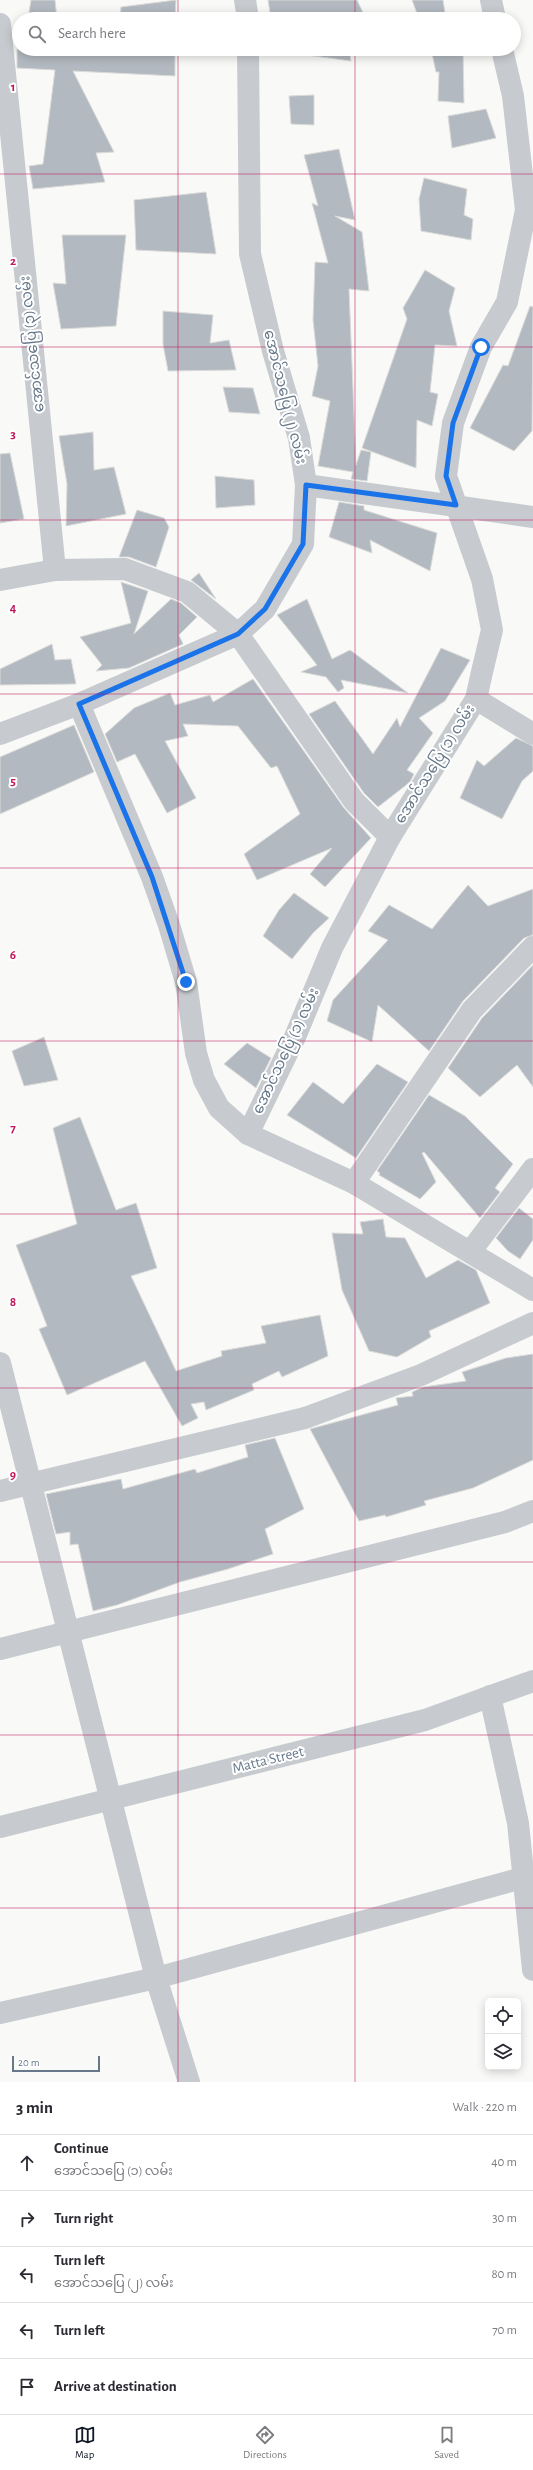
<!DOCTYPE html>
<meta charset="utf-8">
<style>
:root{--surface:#fff;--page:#f7f7f7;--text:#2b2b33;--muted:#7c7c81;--line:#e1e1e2;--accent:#111827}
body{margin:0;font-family:"Alegreya Sans","Noto Sans Myanmar",sans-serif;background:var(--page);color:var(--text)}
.controls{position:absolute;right:12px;bottom:12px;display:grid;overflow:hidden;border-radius:6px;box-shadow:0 2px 10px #0003}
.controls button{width:36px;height:36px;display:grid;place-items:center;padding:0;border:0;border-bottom:1px solid var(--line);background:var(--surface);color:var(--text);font:20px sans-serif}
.scale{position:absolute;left:12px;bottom:10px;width:88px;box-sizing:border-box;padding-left:4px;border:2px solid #66788a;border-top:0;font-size:11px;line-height:14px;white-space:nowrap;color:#66788a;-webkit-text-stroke:3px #fff;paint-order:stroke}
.stop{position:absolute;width:12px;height:12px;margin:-9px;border:3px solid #1a73e8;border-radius:50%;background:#fff}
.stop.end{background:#1a73e8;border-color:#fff;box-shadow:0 1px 4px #0008}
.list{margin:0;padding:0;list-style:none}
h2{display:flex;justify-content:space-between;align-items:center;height:52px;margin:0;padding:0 16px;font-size:17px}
h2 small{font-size:13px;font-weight:400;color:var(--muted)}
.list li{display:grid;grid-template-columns:26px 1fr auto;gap:12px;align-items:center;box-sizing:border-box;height:56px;padding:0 16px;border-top:1px solid var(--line)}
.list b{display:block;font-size:15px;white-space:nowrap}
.list p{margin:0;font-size:13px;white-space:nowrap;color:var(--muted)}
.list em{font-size:13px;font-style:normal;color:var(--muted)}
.icon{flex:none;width:22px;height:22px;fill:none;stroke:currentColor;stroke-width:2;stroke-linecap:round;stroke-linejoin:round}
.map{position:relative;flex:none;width:533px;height:2082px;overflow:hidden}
.search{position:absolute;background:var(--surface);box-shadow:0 2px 10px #0003;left:12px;right:12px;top:12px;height:44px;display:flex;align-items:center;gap:10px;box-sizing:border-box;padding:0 14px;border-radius:22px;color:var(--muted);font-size:15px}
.sheet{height:332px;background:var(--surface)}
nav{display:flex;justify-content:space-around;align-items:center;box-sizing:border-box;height:56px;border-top:1px solid var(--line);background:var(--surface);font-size:11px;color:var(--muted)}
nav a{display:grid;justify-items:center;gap:2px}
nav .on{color:var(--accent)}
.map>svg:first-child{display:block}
.building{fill:#b2b9c0;stroke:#dbdbd9}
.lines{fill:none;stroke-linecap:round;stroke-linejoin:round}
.minor{stroke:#c7cbcf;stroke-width:22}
.route{stroke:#1a73e8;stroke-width:5}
.grid{fill:none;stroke:#c2185b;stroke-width:1;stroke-opacity:0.55}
.labels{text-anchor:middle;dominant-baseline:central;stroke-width:4;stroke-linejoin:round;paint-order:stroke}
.street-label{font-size:15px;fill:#66788a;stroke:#fff}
.grid-label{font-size:13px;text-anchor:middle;font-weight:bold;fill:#c2185b;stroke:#fff;stroke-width:4;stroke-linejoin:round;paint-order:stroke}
</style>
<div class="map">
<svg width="533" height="2082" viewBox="0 0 533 2082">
<rect width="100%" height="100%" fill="#f9f9f7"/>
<!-- building -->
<g class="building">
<path d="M 31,0 L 55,0 L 57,19 L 28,19 Z"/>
<path d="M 176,0 L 175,19 L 120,19 L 121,7 Z"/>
<path d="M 268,0 L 357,0 L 366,19 L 271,19 Z"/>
<path d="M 412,0 L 443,0 L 446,19 L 419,19 Z"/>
<path d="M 17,49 L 175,49 L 175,76 L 73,71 L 114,152 L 96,153 L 105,182 L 33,189 L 29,166 L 43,164 L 55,70 L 17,68 Z"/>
<path d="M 276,49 L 377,49 L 350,55 L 351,61 L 277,51 Z"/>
<path d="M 431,49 L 463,49 L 464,103 L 438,101 L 439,72 L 436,72 Z"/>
<path d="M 314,95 L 314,125 L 291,124 L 289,96 Z"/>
<path d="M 486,109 L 496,138 L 452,148 L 448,116 Z"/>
<path d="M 339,149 L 355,220 L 335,216 L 362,232 L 369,291 L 349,289 L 356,465 L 361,450 L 371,452 L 367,481 L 351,479 L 353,472 L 318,466 L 330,401 L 312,396 L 318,366 L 313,320 L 315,262 L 328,263 L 312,203 L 318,206 L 304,155 Z"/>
<path d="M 424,178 L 467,189 L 464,215 L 473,219 L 471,240 L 421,231 L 419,199 Z"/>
<path d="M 206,192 L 216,254 L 136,250 L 134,200 Z"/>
<path d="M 62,235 L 126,235 L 116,326 L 61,329 L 53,283 L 66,284 Z"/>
<path d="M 425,270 L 455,288 L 449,311 L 457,346 L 435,345 L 430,392 L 438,394 L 432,426 L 417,420 L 416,468 L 362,448 L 407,319 L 403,308 Z"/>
<path d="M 530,306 L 533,307 L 532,431 L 514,451 L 470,428 L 503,365 L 508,366 Z"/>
<path d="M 163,311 L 213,315 L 210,343 L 229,340 L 236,370 L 168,371 L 163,344 Z"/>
<path d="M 223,387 L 253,388 L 260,414 L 229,412 Z"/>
<path d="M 93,432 L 94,470 L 114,467 L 126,514 L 66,526 L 67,484 L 59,436 Z"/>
<path d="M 10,453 L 24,519 L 0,523 L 0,454 Z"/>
<path d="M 215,476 L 254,480 L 255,505 L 216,508 Z"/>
<path d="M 339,502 L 364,506 L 364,510 L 437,533 L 430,571 L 370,540 L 372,553 L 329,537 Z"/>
<path d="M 137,510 L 164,518 L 169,527 L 156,567 L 129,557 L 119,557 Z"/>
<path d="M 199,573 L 216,599 L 191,580 Z"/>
<path d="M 121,582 L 148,591 L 134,634 L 171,599 L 181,603 L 197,617 L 179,635 L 183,644 L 129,668 L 96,671 L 102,665 L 80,637 L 131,623 Z"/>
<path d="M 307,599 L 332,659 L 350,650 L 408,693 L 341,680 L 344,688 L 338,692 L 326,677 L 301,672 L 317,665 L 277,615 Z"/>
<path d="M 52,644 L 55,660 L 71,659 L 76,684 L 0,685 L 0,669 Z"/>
<path d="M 441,648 L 470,660 L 445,701 L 419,718 L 433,733 L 407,770 L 414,774 L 410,782 L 378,807 L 364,793 L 309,714 L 335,701 L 373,754 L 397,718 L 400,727 Z"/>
<path d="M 253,679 L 344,808 L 371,838 L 325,887 L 310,874 L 332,848 L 257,880 L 244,854 L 300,814 L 277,766 L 271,768 L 238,726 L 183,724 L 188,736 L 165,741 L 196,798 L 167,813 L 135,754 L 117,762 L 105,734 L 134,708 L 170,693 L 175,705 L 210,695 L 213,702 Z"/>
<path d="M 74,725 L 94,772 L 0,814 L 0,757 Z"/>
<path d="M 516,738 L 533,746 L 533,771 L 522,781 L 502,819 L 460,798 L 477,760 L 484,766 Z"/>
<path d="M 468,885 L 488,906 L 533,889 L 533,935 L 524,938 L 463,1001 L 429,1051 L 378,1005 L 372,1042 L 327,1021 L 333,1000 L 388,940 L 368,931 L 389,905 L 432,929 Z"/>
<path d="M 294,893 L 329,918 L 313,933 L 292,959 L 263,936 L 279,910 Z"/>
<path d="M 533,965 L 533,1087 L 517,1065 L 480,1097 L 448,1068 L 482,1018 Z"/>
<path d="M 44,1037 L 58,1080 L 24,1086 L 12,1051 Z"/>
<path d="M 247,1043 L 271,1058 L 256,1088 L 224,1064 Z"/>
<path d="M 377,1064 L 408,1082 L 356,1158 L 287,1115 L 313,1082 L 343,1104 Z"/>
<path d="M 429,1095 L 465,1116 L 513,1164 L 495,1188 L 500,1192 L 480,1218 L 424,1152 L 422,1153 L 436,1182 L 420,1199 L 379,1175 L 380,1173 L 377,1171 Z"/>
<path d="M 80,1117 L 116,1210 L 136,1203 L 157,1268 L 131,1276 L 176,1371 L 222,1356 L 221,1351 L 266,1343 L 261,1326 L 320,1315 L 328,1356 L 282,1377 L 279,1371 L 252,1384 L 254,1390 L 206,1410 L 204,1402 L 191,1404 L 198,1418 L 182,1426 L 145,1361 L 67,1395 L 39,1329 L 47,1326 L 16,1245 L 77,1224 L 53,1128 Z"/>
<path d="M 519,1208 L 533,1219 L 533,1240 L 520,1259 L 508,1251 L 496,1238 Z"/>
<path d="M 383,1219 L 386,1237 L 405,1238 L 426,1278 L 458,1260 L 476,1270 L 490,1303 L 429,1331 L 431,1337 L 397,1357 L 369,1351 L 342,1290 L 332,1233 L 363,1234 L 360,1222 Z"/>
<path d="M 533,1354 L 533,1460 L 473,1488 L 424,1501 L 426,1505 L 386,1517 L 385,1515 L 359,1521 L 310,1429 L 398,1405 L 396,1398 L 413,1396 L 412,1392 L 423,1387 L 466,1381 L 462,1372 L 506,1358 Z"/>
<path d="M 275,1438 L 304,1509 L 265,1529 L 273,1554 L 228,1569 L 180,1582 L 117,1605 L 93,1611 L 78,1544 L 70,1545 L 70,1532 L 56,1534 L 46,1494 L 121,1479 L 123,1489 L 195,1469 L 197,1473 L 248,1457 L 245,1445 Z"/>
</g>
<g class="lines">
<!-- minor -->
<g class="minor">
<path d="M 245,0 L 248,19"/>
<path d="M 491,0 L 495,19"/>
<path d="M 0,24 L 55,570"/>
<path d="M 306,485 L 533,517"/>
<path d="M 0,580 L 55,570 L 125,569 L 187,592 L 238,634 L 354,801 L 390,837"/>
<path d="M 476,699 L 533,734"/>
<path d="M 79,704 L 152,877 L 169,925 L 186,982 L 196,1053 L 204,1080 L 219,1108 L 248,1134 L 354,1183 L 533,1290"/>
<path d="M 0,734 L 79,704 L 238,634 L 265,609 L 303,544 L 306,485 L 299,438 L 273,351 L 250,254 L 248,49"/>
<path d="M 248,1134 L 295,1037 L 332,948 L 390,837 L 476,699 L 482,672 L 492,630 L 482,579 L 446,476 L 453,423 L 481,347 L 507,302 L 526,210 L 513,96 L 502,49"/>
<path d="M 354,1183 L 472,1010 L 533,947"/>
<path d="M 470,1252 L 533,1169"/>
<path d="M 0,1363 L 156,1978 L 189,2082"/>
<path d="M 0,1491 L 305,1418 L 421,1375 L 533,1323"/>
<path d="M 0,1649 L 505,1522 L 533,1511"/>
<path d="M 490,1696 L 518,1823 L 533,1970"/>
<path d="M 0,1827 L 425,1720 L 533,1681"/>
<path d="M 0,2013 L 156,1978 L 522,1878"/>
</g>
</g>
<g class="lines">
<!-- route -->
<path class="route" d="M 186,982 L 152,877 L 79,704 L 238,634 L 265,609 L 303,544 L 306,485 L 456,505 L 446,476 L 453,423 L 481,347"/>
</g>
<!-- grid -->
<path class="grid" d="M 178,0 L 178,19M 355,0 L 355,19M 178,49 L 178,2082M 355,49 L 355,2082M 0,174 L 533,174M 0,347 L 533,347M 0,520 L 533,520M 0,694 L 533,694M 0,868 L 533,868M 0,1041 L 533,1041M 0,1214 L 533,1214M 0,1388 L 533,1388M 0,1562 L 533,1562M 0,1735 L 533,1735M 0,1908 L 533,1908"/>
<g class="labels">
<!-- street labels -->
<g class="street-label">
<text transform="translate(32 344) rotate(-96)">အောင်သပြေ (၃) လမ်း</text>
<text transform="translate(285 397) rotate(76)">အောင်သပြေ (၂) လမ်း</text>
<text transform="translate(435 764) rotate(-58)">အောင်သပြေ (၁) လမ်း</text>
<text transform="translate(286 1051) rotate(-65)">အောင်သပြေ (၁) လမ်း</text>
<text transform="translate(268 1760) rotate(-14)">Matta Street</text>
</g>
</g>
<g class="grid-label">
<text x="13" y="91">1</text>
<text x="13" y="265">2</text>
<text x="13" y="438">3</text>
<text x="13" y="612">4</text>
<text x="13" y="785">5</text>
<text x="13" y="959">6</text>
<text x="13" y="1132">7</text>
<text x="13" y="1306">8</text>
<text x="13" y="1479">9</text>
</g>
</svg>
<div class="controls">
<button><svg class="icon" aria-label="locate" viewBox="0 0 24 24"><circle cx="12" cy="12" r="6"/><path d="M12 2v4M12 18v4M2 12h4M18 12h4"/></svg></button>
<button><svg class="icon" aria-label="layers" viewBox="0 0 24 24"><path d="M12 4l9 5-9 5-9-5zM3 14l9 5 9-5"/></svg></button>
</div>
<div class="scale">20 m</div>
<div class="stop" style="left:481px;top:347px"></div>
<div class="stop end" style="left:186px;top:982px"></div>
<div class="search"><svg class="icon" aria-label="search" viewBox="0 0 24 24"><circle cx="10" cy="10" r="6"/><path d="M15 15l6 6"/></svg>Search here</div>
</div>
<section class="sheet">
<h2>3 min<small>Walk · 220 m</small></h2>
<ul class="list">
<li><svg class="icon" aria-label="ahead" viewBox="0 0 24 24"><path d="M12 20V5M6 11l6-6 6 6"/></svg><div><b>Continue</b><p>အောင်သပြေ (၁) လမ်း</p></div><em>40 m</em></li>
<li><svg class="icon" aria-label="right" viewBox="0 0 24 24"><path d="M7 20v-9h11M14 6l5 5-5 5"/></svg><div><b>Turn right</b></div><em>30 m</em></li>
<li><svg class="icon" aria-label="left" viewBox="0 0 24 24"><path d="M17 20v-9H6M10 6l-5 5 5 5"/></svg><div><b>Turn left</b><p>အောင်သပြေ (၂) လမ်း</p></div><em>80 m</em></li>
<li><svg class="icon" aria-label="left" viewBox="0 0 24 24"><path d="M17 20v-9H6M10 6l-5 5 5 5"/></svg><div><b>Turn left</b></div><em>70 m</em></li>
<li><svg class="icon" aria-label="arrive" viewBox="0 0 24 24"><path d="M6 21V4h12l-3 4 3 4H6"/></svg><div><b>Arrive at destination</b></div></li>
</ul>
</section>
<nav>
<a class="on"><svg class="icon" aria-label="map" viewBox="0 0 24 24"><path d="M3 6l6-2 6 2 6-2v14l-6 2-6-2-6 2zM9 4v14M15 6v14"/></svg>Map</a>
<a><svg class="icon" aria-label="directions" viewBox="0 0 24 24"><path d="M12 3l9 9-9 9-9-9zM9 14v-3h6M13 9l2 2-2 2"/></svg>Directions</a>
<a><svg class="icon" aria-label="saved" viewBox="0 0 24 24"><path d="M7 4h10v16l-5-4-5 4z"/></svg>Saved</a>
</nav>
